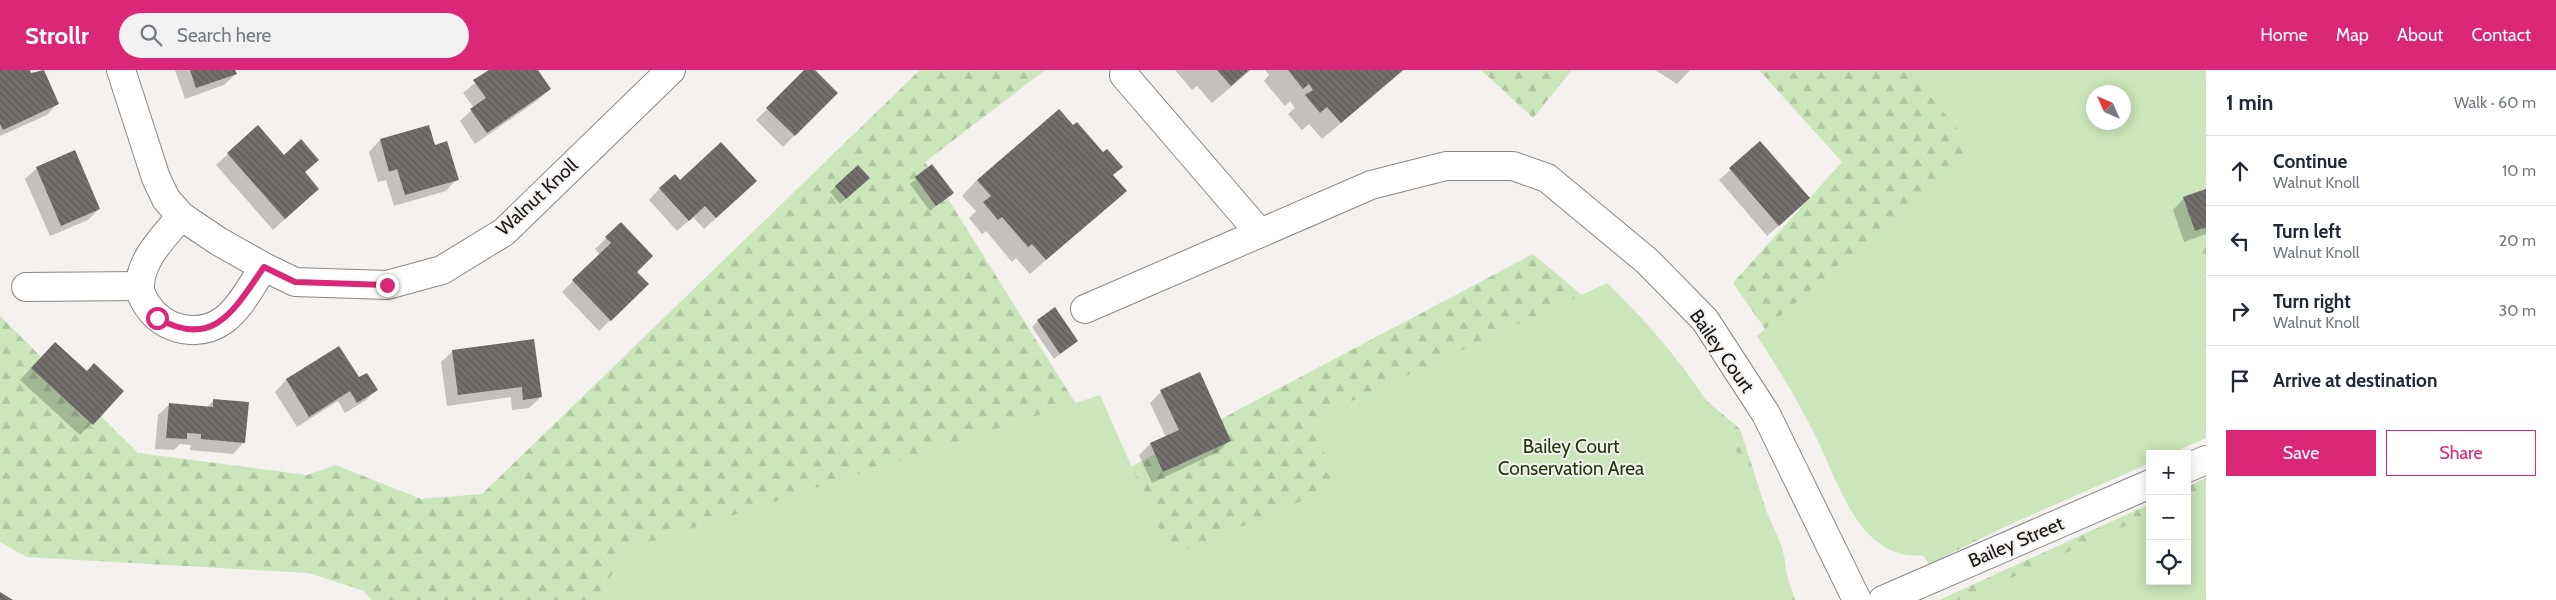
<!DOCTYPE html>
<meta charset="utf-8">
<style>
:root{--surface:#fff;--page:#f2f2f3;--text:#1f2937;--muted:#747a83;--line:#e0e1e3;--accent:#db2777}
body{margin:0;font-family:Cabin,sans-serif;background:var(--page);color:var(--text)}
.controls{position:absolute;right:15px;bottom:15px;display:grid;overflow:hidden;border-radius:0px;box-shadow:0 2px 12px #0003}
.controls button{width:45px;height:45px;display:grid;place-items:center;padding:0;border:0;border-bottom:1px solid var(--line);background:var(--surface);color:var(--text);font:25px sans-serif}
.compass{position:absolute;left:2086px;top:15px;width:45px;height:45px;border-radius:50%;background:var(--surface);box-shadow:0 2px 12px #0003;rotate:315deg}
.stop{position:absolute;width:15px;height:15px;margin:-11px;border:4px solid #db2777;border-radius:50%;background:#fff}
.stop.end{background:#db2777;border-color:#fff;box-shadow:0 1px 5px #0008}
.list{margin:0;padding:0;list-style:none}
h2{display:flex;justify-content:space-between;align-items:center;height:65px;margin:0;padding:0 20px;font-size:21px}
h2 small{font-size:16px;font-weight:400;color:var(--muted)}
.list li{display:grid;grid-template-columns:32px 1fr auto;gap:15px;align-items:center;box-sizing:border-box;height:70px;padding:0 20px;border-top:1px solid var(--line)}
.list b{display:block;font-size:19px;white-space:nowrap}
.list p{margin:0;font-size:16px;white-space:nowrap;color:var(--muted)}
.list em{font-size:16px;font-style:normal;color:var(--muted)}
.actions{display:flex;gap:10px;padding:15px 20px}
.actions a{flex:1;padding:11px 0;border:1px solid var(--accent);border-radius:0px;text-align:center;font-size:18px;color:var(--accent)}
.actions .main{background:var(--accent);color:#fff}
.icon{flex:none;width:28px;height:28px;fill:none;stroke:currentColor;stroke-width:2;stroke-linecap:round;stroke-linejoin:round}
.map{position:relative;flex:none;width:2206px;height:530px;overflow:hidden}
header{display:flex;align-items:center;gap:30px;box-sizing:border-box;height:70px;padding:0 25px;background:var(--accent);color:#fff}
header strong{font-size:24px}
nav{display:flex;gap:28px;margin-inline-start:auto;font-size:18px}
.search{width:350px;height:45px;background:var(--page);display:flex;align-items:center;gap:12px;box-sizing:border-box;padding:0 18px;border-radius:28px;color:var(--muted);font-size:19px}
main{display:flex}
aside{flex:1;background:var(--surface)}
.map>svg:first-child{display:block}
.forest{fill:url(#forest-firs);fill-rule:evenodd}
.green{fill:#cbe6ba;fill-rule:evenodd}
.shadow{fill:#0003}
.building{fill:url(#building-back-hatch)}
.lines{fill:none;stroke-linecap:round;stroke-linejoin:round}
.minor-casing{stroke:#8a8785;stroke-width:30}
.minor{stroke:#fff;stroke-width:28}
.route{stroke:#db2777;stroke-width:6}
.labels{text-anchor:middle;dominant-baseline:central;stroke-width:4;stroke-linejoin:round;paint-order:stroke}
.street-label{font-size:19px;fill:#181716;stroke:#f4f1ee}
.park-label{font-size:19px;fill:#1f3807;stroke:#f4f1ee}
</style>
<header>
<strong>Strollr</strong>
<div class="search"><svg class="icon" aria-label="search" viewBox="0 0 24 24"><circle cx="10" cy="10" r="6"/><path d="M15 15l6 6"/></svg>Search here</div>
<nav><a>Home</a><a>Map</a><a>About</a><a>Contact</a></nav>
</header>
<main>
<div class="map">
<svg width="2206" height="530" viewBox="0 0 2206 530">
<defs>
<pattern id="forest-firs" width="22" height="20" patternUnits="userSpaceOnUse" patternTransform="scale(1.25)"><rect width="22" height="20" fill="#cbe6ba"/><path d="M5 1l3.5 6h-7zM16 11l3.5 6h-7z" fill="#aec59f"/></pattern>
<pattern id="building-back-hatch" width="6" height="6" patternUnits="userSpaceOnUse" patternTransform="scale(1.25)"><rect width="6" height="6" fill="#726f6d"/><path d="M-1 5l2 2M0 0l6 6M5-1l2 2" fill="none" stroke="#5d5a59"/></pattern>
</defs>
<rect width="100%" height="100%" fill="#f4f1ee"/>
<!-- forest -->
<g class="forest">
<path d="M 920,0 L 1045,0 L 925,92 L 1119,403 L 1533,184 L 1740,359 L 1795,530 L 371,530 L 364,521 L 309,503 L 27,487 L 0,472 L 0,246 L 138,383 L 307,405 L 336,395 L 421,429 L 482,424 Z"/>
<path d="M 1481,0 L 1572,0 L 1533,48 Z"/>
<path d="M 1759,0 L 2206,0 L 2206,359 L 2150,384 L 2150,386 L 1929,494 L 1733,213 L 1842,92 ZM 2094,22 L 2124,22 L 2124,52 L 2094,52 Z"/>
<path d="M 2206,408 L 2206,530 L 1939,530 L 2150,434 L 2150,511 L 2187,511 L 2187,417 Z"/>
</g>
<!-- green -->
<g class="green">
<path d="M 1908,0 L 2206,0 L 2206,131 L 2185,140 L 2206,193 L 2206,368 L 2170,384 L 2150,384 L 2150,393 L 1951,480 C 1859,510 1843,416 1810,355 C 1794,324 1776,295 1757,266 L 1974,79 ZM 2094,22 L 2124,22 L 2124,52 L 2094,52 Z"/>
<path d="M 1607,213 C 1677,281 1719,340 1760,429 C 1776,462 1795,493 1782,530 L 594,530 L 629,479 L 1100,325 L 1171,486 L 1337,416 L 1311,350 Z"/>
<path d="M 2206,418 L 2206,530 L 1963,530 L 2150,444 L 2150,511 L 2187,511 L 2187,426 Z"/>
</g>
<!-- shadow -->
<g class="shadow">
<path d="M 0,0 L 28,0 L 30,5 L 43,0 L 58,33 L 47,45 L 0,66 Z"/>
<path d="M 175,0 L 234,0 L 236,4 L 224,15 L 185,29 Z"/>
<path d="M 491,0 L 537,0 L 550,19 L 538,30 L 475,74 L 460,51 L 474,38 L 463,23 Z"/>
<path d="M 806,0 L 813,0 L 836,23 L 783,77 L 756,50 Z"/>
<path d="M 1175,0 L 1251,0 L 1212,33 L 1197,16 L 1192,20 Z"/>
<path d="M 1265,0 L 1404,0 L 1322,69 L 1309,54 L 1302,60 L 1288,44 L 1295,38 L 1290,31 L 1285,36 L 1264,11 L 1269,5 Z"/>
<path d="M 1655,0 L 1690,0 L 1677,14 Z"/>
<path d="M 258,57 L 284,87 L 304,103 L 306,130 L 273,160 L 216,95 Z"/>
<path d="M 1073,57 L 1125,121 L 1030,204 L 1016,188 L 1012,192 L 986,161 L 982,164 L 969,148 L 976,141 L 962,126 L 977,110 Z"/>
<path d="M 380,70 L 434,77 L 457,109 L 446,121 L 394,136 L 386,110 L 378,112 L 369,82 Z"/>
<path d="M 1760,73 L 1809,128 L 1767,166 L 1719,110 Z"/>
<path d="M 858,96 L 863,113 L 840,134 L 830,122 Z"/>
<path d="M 932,96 L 952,123 L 930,141 L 910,114 Z"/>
<path d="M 37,98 L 99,139 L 88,150 L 50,166 L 25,109 Z"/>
<path d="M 660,118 L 744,123 L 704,159 L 693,147 L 677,161 L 649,130 Z"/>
<path d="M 2206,120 L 2206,164 L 2184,172 L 2173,140 L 2184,128 Z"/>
<path d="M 621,154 L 635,202 L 636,225 L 599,261 L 562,222 L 600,185 L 595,179 Z"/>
<path d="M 1038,251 L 1076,271 L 1054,289 L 1032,257 Z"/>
<path d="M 339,278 L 358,309 L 376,320 L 365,331 L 345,343 L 338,331 L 297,357 L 275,322 L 286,310 Z"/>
<path d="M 453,281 L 541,327 L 529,338 L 512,340 L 511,327 L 447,336 L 441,292 Z"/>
<path d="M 44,284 L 87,302 L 122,321 L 80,365 L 20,310 Z"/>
<path d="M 1161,322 L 1230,370 L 1218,382 L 1152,413 L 1139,385 L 1150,374 L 1166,367 L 1150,333 Z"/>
<path d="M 214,330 L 244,372 L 233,384 L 190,380 L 191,375 L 180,374 L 174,380 L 155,379 L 158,345 L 170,334 L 207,337 Z"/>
</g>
<!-- building -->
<g class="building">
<path d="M 0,0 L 30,0 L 31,3 L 44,0 L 59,34 L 3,60 L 0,54 Z"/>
<path d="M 190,0 L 235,0 L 237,4 L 196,18 Z"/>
<path d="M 489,0 L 538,0 L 551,19 L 487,63 L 470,39 L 486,28 L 473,10 Z"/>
<path d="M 804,0 L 815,0 L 838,23 L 795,66 L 766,38 Z"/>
<path d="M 1217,0 L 1249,0 L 1231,16 Z"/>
<path d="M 1288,0 L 1403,0 L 1341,53 L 1327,37 L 1320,43 L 1305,25 L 1313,20 L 1309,14 L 1303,19 Z"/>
<path d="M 1059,39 L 1073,55 L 1077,52 L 1103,82 L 1107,79 L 1123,97 L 1113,105 L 1127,121 L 1046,190 L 1032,174 L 1028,177 L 1002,147 L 998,150 L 983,132 L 991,126 L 977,110 Z"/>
<path d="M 258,55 L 284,85 L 301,69 L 319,90 L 305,102 L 319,119 L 285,149 L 227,83 Z"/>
<path d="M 429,55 L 435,75 L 447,71 L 459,110 L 405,125 L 397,99 L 389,102 L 380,69 Z"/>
<path d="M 1760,71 L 1810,128 L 1779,156 L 1729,98 Z"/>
<path d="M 721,72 L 757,111 L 716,148 L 705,136 L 689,151 L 659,118 L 675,104 L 680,110 Z"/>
<path d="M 75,80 L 100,139 L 61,156 L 36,97 Z"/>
<path d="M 932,94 L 954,123 L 936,136 L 915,107 Z"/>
<path d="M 858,95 L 870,108 L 846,129 L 835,116 Z"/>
<path d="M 2206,119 L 2206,157 L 2195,161 L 2183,127 Z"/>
<path d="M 621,152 L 653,186 L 637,202 L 649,214 L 611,251 L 572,210 L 611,173 L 605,167 Z"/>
<path d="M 1055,237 L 1078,271 L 1060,284 L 1037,250 Z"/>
<path d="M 534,269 L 542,327 L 523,330 L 522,317 L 458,325 L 452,280 Z"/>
<path d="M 55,272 L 87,301 L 94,293 L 124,321 L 93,355 L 31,298 Z"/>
<path d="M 339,276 L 359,307 L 367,303 L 378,320 L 357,333 L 350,321 L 309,347 L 286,309 Z"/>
<path d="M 1200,302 L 1231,371 L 1163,402 L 1150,373 L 1179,360 L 1160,320 Z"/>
<path d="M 213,329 L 249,332 L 245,373 L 201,369 L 201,364 L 187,363 L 187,369 L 166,368 L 169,333 L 213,337 Z"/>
<path d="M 0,522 L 13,530 L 0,530 Z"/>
</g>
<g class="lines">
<defs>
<g id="minor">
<path d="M 121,0 L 156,108 L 166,129 L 181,146 L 218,171 L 264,197 L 295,212 L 387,215 L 442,200 L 504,162 L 671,0"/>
<path d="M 1124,5 L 1259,162"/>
<path d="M 181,146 C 165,166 142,187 140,214 C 139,221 143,229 147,235 C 164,261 199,268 224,250 C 241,237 252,214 264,197"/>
<path d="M 26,217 L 140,216"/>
<path d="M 1085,239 L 1371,115 L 1446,96 L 1513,96 L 1547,108 L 1647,191 L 1705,250 L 1766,344 L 1857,530"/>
<path d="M 2187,398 L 2206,390"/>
<path d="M 1883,530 L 2150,414"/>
</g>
</defs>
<!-- minor casing -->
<use href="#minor" class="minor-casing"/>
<!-- minor -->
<use href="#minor" class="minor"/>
</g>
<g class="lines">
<!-- route -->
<path class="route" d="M 157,248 C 214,280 234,240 264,197 L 295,212 L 387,215"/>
</g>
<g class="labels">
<!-- street labels -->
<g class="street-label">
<text transform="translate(537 127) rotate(-43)">Walnut Knoll</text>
<text transform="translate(1722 281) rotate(55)">Bailey Court</text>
<text transform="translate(2016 472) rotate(-23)">Bailey Street</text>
</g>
<!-- park labels -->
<g class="park-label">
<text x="1571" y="376">Bailey Court<tspan x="1571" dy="22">Conservation Area</tspan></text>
</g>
</g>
</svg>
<div class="controls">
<button>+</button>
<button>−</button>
<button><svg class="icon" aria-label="locate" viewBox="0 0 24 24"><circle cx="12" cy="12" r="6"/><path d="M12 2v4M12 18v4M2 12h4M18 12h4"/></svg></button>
</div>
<svg class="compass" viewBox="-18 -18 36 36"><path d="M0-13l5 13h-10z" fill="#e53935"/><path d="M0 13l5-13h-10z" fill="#747a83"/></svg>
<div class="stop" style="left:157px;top:248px"></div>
<div class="stop end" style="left:387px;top:215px"></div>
</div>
<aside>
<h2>1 min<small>Walk · 60 m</small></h2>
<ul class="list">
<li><svg class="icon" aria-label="ahead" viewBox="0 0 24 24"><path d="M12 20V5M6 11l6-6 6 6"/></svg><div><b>Continue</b><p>Walnut Knoll</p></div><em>10 m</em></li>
<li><svg class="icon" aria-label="left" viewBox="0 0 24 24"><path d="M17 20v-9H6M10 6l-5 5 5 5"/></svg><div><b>Turn left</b><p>Walnut Knoll</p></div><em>20 m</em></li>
<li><svg class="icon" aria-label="right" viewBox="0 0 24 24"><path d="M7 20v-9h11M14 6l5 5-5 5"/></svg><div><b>Turn right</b><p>Walnut Knoll</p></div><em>30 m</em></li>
<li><svg class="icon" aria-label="arrive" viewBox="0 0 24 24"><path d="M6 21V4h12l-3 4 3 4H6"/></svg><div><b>Arrive at destination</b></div></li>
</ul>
<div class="actions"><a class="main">Save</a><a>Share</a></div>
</aside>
</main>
